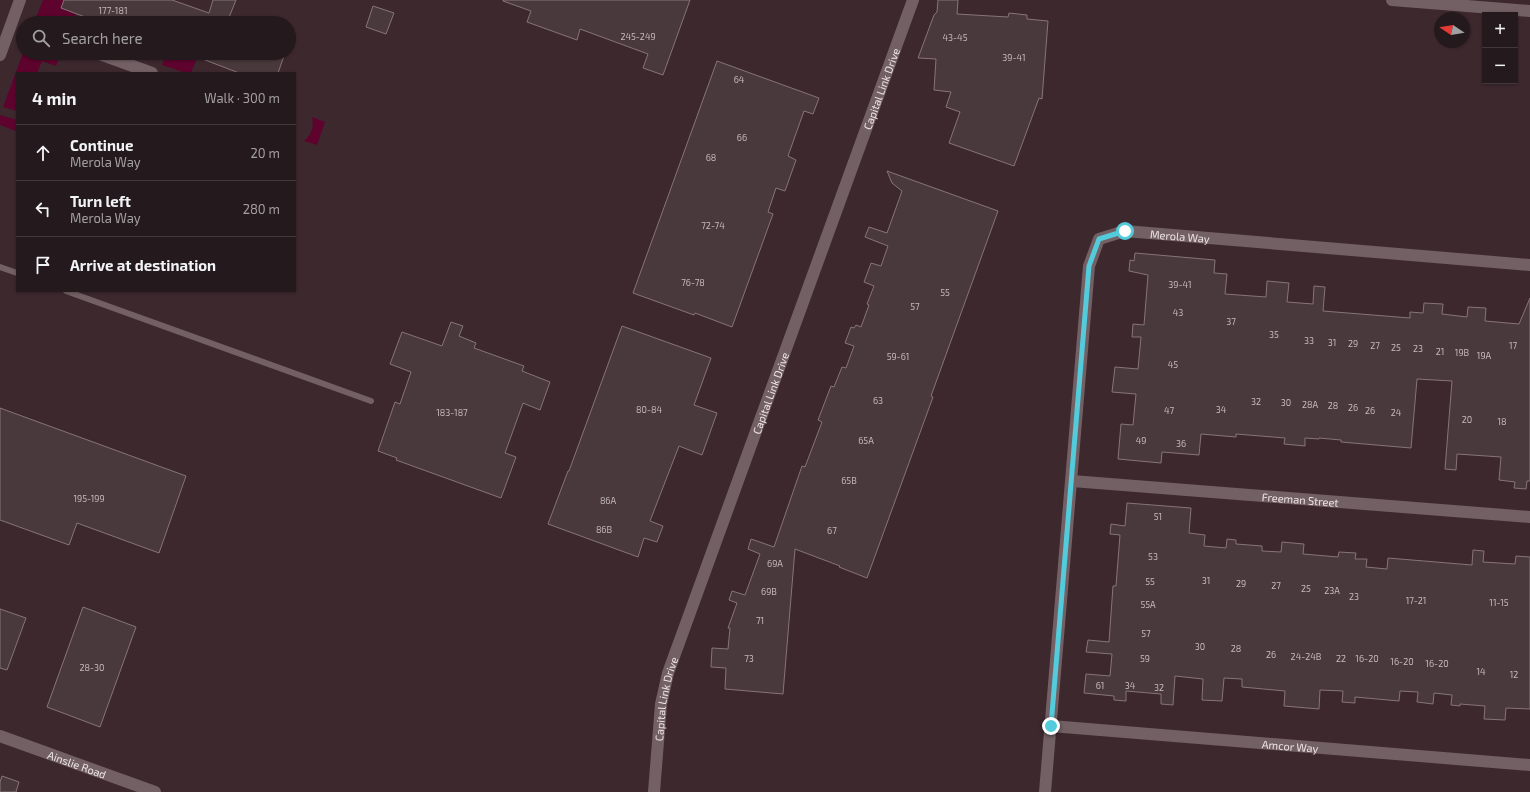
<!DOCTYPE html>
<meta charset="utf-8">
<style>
:root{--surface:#24191c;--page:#2c2225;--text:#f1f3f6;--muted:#a3a0a3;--line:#41383b}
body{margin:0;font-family:"Exo 2",sans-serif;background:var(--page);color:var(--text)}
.controls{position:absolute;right:12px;top:12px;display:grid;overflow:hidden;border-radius:0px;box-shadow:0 1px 3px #0004}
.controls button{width:36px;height:36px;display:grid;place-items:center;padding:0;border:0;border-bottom:1px solid var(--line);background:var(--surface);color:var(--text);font:20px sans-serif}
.compass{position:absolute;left:1434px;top:12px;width:36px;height:36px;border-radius:50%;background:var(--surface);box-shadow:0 1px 3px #0004;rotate:282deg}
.stop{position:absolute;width:12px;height:12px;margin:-9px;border:3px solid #53cbda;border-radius:50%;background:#fff}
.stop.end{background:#53cbda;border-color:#fff;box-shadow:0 1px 4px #0008}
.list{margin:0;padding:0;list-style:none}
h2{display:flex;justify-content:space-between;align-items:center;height:52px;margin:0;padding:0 16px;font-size:17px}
h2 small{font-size:13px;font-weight:400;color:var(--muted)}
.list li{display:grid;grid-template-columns:26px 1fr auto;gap:12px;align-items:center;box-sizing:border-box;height:56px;padding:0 16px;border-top:1px solid var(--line)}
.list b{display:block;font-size:15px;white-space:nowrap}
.list p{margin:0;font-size:13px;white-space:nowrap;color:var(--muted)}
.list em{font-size:13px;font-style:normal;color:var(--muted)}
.icon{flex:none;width:22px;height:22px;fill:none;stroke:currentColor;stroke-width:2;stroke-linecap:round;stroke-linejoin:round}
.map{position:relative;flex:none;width:1530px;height:792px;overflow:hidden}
.search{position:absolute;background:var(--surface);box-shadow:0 1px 3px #0004;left:16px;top:16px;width:280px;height:44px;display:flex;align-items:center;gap:10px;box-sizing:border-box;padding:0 14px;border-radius:22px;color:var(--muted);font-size:15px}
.panel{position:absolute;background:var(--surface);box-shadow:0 1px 3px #0004;left:16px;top:72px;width:280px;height:220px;border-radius:0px}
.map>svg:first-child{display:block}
.built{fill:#3d282e;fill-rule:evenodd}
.green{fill:#5e032e}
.building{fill:#49393d;stroke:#867478}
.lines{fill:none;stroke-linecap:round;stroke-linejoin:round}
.service{stroke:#726065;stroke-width:6}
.minor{stroke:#726065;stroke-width:12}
.route{stroke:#53cbda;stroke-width:5}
.labels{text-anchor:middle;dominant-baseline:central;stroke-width:3;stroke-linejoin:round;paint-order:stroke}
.number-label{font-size:9px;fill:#c5b9bc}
.street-label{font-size:11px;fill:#eee4e6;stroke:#302125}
</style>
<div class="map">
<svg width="1530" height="792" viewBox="0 0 1530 792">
<rect width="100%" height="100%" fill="#302125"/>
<!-- built -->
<path class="built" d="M 0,0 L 1530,0 L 1530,792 L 0,792 ZM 1485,15 L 1515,15 L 1515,81 L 1485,81 ZM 1440,18 L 1464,18 L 1464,42 L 1440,42 ZM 23,23 L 289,23 L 289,53 L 23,53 ZM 17,73 L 295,73 L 295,291 L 17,291 Z"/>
<!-- green -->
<g class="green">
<path d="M 43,0 L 64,0 L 61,8 L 76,14 L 73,23 L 49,23 L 36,18 Z"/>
<path d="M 23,53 L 61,53 L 56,66 L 42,61 L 37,73 L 17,73 L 17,111 L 3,107 Z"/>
<path d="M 166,53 L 184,53 L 197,58 L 191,73 L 186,73 L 162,65 Z"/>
<path d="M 0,115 L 17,120 L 16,131 L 0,125 Z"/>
<path d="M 312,117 L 325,122 L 317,145 L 304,141 C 312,134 314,127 312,117 Z"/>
</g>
<!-- building -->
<g class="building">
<path d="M 64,0 L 172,0 L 209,13 L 213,0 L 236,0 L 228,20 L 232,22 L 232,23 L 101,23 L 61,8 Z"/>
<path d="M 503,0 L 690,0 L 663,75 L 643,68 L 648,54 L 580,29 L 577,40 L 527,22 L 531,11 L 503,1 Z"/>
<path d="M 938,0 L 958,0 L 957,14 L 1008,17 L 1009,13 L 1027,15 L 1027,19 L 1048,21 L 1042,99 L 1039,98 L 1014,166 L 949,143 L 960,112 L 946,107 L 951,92 L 934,90 L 936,59 L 918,58 L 934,15 L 937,12 Z"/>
<path d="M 373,6 L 394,13 L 386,34 L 366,27 Z"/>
<path d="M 187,53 L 285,53 L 278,73 L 239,73 Z"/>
<path d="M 717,61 L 819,98 L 813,114 L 804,111 L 788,156 L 796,160 L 785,191 L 776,188 L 768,212 L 773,214 L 732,327 L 695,313 L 694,315 L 633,293 Z"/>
<path d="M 887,171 L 998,211 L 931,396 L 933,397 L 867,578 L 839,567 L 840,566 L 795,549 L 783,694 L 725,689 L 726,668 L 711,667 L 712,648 L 728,649 L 730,628 L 728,628 L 737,603 L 729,600 L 732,591 L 745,595 L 760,554 L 748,549 L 751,539 L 774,547 L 802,466 L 805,467 L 822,422 L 818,420 L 831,386 L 834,387 L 842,367 L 846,368 L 854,346 L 845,343 L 851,327 L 854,328 L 856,325 L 861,327 L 869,305 L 867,304 L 874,286 L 864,282 L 871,263 L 881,266 L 888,246 L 865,237 L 869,227 L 887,233 L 902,191 L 892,183 Z"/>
<path d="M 1135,253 L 1215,260 L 1214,273 L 1227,274 L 1225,294 L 1266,297 L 1267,281 L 1289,283 L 1287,302 L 1313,304 L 1314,286 L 1325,287 L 1323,311 L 1410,318 L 1410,312 L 1423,313 L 1424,303 L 1443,304 L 1442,314 L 1467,317 L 1468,307 L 1486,308 L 1485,321 L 1519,324 L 1530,298 L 1530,481 L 1527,481 L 1526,489 L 1514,488 L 1515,482 L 1499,480 L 1501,457 L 1457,454 L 1456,470 L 1445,469 L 1452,381 L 1417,379 L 1411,448 L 1341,442 L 1341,440 L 1319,438 L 1319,439 L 1305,438 L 1305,446 L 1284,444 L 1285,438 L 1236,434 L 1236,437 L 1201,434 L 1199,455 L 1162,452 L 1161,463 L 1118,459 L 1121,424 L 1133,425 L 1136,394 L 1112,392 L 1115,367 L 1138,369 L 1141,337 L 1132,337 L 1133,324 L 1144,325 L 1148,275 L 1129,271 L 1130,260 L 1134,261 Z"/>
<path d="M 451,322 L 463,326 L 459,336 L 476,343 L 474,348 L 524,366 L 522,371 L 550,382 L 540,410 L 523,403 L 505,453 L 516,457 L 501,498 L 396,460 L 397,458 L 378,451 L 395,402 L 400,404 L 411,372 L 390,364 L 402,332 L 442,346 Z"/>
<path d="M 622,326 L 711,358 L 694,405 L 717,413 L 702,455 L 679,446 L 650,521 L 663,526 L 657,542 L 644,538 L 638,557 L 548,524 L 568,471 L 569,471 Z"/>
<path d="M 0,408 L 186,476 L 159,553 L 77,523 L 69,545 L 0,520 Z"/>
<path d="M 1127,503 L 1191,508 L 1189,533 L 1205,535 L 1204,546 L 1226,548 L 1227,539 L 1236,540 L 1236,544 L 1262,546 L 1262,551 L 1281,552 L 1282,542 L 1304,544 L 1303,554 L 1338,557 L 1339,552 L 1356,553 L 1355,559 L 1367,559 L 1366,567 L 1387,569 L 1388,558 L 1472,565 L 1473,550 L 1484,551 L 1483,562 L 1515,564 L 1516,556 L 1530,557 L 1530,709 L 1506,708 L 1505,720 L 1484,719 L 1485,706 L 1460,704 L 1460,706 L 1451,705 L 1452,695 L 1434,693 L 1433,704 L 1417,702 L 1418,692 L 1400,691 L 1399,701 L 1355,697 L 1355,703 L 1342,702 L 1343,691 L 1320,690 L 1319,709 L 1284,706 L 1285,691 L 1242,687 L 1242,679 L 1224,678 L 1222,701 L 1202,700 L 1203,679 L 1175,676 L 1173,705 L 1161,704 L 1161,694 L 1126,691 L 1126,701 L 1114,700 L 1114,696 L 1084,693 L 1086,674 L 1110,676 L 1112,654 L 1086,652 L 1088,640 L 1109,642 L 1113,586 L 1116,586 L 1120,535 L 1110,534 L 1111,524 L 1125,526 Z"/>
<path d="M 83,607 L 136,627 L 100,727 L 47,707 Z"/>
<path d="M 0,609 L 26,618 L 7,670 L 0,668 Z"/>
<path d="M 2,776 L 19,782 L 16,792 L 0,792 L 0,782 Z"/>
</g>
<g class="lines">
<!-- service -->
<g class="service">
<path d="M 0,267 L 17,273"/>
<path d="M 66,291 L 371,401"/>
</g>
<!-- minor -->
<g class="minor">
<path d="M 1392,0 L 1530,11"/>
<path d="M 97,53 L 152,73"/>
<path d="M 0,55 L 20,0"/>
<path id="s1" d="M 1072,481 L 1530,517"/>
<path id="s2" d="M 1051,726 L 1530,765"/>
<path id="s3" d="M 0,736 L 155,792"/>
<path id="s4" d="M 654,792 L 661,704 L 668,673 L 913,0"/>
<path id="s5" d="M 1045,792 L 1089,266 L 1099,239 L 1125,231 L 1530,265"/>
</g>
</g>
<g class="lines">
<!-- route -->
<path class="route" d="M 1051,726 L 1089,266 L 1099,239 L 1125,231"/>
</g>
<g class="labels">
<!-- number labels -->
<g class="number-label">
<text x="113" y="10">177-181</text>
<text x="638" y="36">245-249</text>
<text x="955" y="37">43-45</text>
<text x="1014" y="57">39-41</text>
<text x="739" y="79">64</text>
<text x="742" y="137">66</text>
<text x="711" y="157">68</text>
<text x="713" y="225">72-74</text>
<text x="693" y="282">76-78</text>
<text x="1180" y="284">39-41</text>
<text x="945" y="292">55</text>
<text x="915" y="306">57</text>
<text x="1178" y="312">43</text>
<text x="1231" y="321">37</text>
<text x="1274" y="334">35</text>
<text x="1309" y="340">33</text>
<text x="1332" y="342">31</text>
<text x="1353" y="343">29</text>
<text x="1375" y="345">27</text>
<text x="1513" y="345">17</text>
<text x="1396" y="347">25</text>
<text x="1418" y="348">23</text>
<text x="1440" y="351">21</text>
<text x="1462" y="352">19B</text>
<text x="1484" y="355">19A</text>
<text x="898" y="356">59-61</text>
<text x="1173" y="364">45</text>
<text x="878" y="400">63</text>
<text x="1256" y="401">32</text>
<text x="1286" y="402">30</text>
<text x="1310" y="404">28A</text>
<text x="1333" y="405">28</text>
<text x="1353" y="407">26</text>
<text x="649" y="409">80-84</text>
<text x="1221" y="409">34</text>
<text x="1169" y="410">47</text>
<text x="1370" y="410">26</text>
<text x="452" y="412">183-187</text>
<text x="1396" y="412">24</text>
<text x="1467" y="419">20</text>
<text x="1502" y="421">18</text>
<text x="866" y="440">65A</text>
<text x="1141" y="440">49</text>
<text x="1181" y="443">36</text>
<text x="849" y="480">65B</text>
<text x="89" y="498">195-199</text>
<text x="608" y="500">86A</text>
<text x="1158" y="516">51</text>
<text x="604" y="529">86B</text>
<text x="832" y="530">67</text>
<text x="1153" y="556">53</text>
<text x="775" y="563">69A</text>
<text x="1206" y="580">31</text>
<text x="1150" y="581">55</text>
<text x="1241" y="583">29</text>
<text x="1276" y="585">27</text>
<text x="1306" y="588">25</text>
<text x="1332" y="590">23A</text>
<text x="769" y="591">69B</text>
<text x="1354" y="596">23</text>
<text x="1416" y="600">17-21</text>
<text x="1499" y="602">11-15</text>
<text x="1148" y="604">55A</text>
<text x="760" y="620">71</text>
<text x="1146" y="633">57</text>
<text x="1200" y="646">30</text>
<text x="1236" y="648">28</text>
<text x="1271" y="654">26</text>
<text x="1306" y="656">24-24B</text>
<text x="749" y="658">73</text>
<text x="1145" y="658">59</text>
<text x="1341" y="658">22</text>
<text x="1367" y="658">16-20</text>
<text x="1402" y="661">16-20</text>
<text x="1437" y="663">16-20</text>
<text x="92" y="667">28-30</text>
<text x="1481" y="671">14</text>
<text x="1514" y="674">12</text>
<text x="1100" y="685">61</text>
<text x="1130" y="685">34</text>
<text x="1159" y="687">32</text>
</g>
<!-- street labels -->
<g class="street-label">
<text stroke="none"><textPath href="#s4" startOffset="742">Capital Link Drive</textPath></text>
<text stroke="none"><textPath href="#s5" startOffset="639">Merola Way</textPath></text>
<text stroke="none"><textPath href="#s4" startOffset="418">Capital Link Drive</textPath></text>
<text stroke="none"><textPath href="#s1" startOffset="229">Freeman Street</textPath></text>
<text stroke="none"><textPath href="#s4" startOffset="94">Capital Link Drive</textPath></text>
<text stroke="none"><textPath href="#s2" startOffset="240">Amcor Way</textPath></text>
<text stroke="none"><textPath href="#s3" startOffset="82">Ainslie Road</textPath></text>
</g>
</g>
</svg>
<div class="controls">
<button>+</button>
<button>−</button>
</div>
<svg class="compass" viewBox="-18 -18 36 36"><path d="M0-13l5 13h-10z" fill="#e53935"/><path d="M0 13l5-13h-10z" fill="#a3a0a3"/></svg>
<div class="stop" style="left:1125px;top:231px"></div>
<div class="stop end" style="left:1051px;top:726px"></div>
<div class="search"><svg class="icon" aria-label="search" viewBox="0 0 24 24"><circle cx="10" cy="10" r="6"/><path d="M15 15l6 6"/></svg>Search here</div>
<section class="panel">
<h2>4 min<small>Walk · 300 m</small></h2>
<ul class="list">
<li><svg class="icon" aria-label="ahead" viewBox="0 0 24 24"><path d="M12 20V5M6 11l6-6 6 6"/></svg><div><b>Continue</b><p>Merola Way</p></div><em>20 m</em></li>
<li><svg class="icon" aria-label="left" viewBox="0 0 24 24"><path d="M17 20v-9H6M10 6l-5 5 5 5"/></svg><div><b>Turn left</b><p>Merola Way</p></div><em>280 m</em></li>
<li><svg class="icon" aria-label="arrive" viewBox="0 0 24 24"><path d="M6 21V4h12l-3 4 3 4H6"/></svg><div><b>Arrive at destination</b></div></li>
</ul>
</section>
</div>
